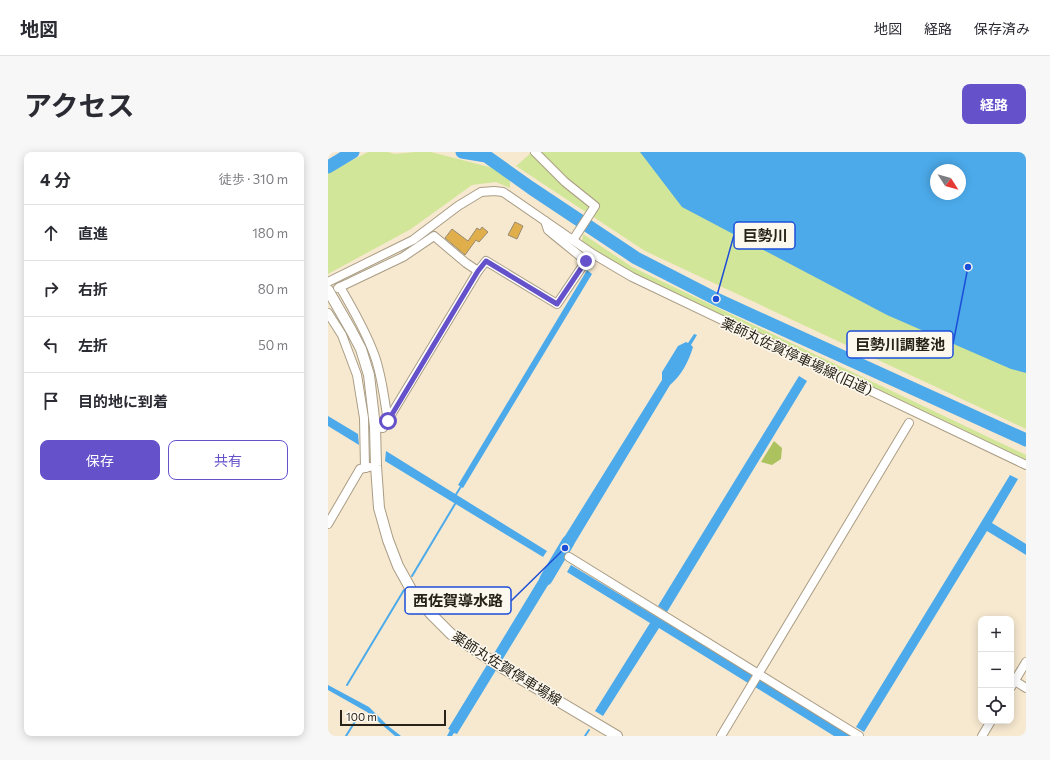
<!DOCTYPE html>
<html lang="ja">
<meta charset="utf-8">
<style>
:root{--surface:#fff;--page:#f7f7f7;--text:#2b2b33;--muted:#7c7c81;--line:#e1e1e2;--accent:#6551ca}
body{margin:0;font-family:Commissioner,"Noto Sans JP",sans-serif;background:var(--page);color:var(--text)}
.controls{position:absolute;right:12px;bottom:12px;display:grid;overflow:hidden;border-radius:8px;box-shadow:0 2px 10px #0003}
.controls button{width:36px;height:36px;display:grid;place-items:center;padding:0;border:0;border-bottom:1px solid var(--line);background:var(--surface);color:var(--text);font:20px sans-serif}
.compass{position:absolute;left:602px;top:12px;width:36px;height:36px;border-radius:50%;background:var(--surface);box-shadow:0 2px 10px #0003;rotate:126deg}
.scale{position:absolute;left:12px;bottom:10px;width:106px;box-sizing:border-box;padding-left:4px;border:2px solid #28231a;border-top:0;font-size:11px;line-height:14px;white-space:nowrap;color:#28231a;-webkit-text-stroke:3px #fdf8ee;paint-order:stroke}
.stop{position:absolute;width:12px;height:12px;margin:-9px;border:3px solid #6551ca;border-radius:50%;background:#fff}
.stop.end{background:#6551ca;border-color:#fff;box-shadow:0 1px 4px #0008}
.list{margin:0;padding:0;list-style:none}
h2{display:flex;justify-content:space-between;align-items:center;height:52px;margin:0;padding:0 16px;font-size:17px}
h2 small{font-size:13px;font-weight:400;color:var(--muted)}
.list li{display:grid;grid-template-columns:26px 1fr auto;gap:12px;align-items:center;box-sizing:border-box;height:56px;padding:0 16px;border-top:1px solid var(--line)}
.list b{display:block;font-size:15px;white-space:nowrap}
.list em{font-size:13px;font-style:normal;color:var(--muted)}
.actions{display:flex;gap:8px;padding:12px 16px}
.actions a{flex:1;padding:9px 0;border:1px solid var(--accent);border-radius:8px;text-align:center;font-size:14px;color:var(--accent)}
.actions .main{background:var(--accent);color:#fff}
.icon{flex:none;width:22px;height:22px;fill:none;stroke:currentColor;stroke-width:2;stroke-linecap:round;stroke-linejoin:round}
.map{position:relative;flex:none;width:698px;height:584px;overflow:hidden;border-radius:8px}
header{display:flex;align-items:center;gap:24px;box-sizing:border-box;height:56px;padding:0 20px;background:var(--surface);border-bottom:1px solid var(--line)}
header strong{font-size:19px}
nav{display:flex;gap:22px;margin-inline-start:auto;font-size:14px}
.intro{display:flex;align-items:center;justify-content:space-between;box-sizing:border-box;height:96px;padding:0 24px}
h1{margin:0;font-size:28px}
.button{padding:10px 18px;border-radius:8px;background:var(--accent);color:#fff;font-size:14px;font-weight:700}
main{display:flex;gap:24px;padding:0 24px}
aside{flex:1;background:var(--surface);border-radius:8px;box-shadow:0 2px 10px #0003}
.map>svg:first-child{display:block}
.green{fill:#d2e699}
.forest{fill:#abc25e}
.water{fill:#4caaea;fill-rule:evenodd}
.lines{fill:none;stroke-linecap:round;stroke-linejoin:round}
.stream{stroke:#4caaea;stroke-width:2}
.river{stroke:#4caaea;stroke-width:13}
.building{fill:#e0af4b;stroke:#978a73}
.minor-casing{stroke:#aa9d85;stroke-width:10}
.major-casing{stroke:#aa9d85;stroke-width:12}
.minor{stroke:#fff;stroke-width:8}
.major{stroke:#fff;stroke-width:10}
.route{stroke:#6551ca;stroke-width:5}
.labels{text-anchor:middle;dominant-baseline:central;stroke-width:3;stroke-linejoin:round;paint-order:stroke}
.street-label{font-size:14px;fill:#28231a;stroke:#fdf8ee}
.leader{fill:none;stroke:#1d4ed8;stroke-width:1.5}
.callout-dot{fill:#1d4ed8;stroke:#fdf8ee;stroke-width:1.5}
.callout{fill:#fdf8ee;stroke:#1d4ed8;stroke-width:1.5}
.callout-label{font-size:15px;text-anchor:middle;font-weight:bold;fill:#28231a}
</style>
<header>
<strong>地図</strong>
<nav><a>地図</a><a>経路</a><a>保存済み</a></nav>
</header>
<div class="intro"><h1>アクセス</h1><a class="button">経路</a></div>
<main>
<aside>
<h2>4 分<small>徒歩 · 310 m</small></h2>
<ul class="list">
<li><svg class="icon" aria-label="ahead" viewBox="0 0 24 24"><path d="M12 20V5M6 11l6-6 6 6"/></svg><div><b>直進</b></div><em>180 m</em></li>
<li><svg class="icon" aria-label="right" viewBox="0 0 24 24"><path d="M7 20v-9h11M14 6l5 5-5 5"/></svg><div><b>右折</b></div><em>80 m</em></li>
<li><svg class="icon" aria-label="left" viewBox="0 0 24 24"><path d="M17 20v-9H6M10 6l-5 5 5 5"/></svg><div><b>左折</b></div><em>50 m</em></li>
<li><svg class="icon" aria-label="arrive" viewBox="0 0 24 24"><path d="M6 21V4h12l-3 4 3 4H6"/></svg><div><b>目的地に到着</b></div></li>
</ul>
<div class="actions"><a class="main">保存</a><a>共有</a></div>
</aside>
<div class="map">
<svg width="698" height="584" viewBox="0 0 698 584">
<rect width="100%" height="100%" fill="#f7e9d0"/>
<!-- green -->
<g class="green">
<path d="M 40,0 L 60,0 L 67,2 L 87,0 L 103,0 L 165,16 L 182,29 L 182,36 L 168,30 L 144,33 L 83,77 L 0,122 L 0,21 Z"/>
<path d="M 204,0 L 362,0 L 698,101 L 698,277 L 317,99 L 188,14 Z"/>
<path d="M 255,82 L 304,115 L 698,303 L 698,310 L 290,115 L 254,90 Z"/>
</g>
<!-- forest -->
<path class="forest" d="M 446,289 L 454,296 L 453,307 L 444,313 L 433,310 Z"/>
<!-- water -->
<g class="water">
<path d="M 312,0 L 698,0 L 698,221 L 683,217 L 559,163 L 354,55 ZM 608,18 L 632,18 L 632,42 L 608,42 Z"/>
<path d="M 259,118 L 264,122 L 135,336 L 130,333 Z"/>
<path d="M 366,182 L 369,183 L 363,193 L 365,195 C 361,209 353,224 342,233 L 242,399 L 238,397 L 232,407 L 229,405 L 234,395 L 232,392 L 334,228 L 334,220 L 350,194 L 358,190 L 360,191 Z"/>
<path d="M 471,224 L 479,229 L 339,460 L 330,454 Z"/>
<path d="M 0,264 L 30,282 L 31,293 L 0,274 Z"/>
<path d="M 58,299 L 219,399 L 215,405 L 57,309 Z"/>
<path d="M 682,323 L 690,327 L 664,371 L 698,392 L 698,403 L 659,379 L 536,580 L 528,575 Z"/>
<path d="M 225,412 L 228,414 L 223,423 L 225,425 L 129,582 L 126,581 L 124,584 L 119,584 L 122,578 L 120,577 L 216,419 L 219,421 Z"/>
<path d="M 243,413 L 425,523 L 420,531 L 331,476 L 275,564 L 267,559 L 322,471 L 239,420 Z"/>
<path d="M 432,527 L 523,584 L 506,584 L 427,535 Z"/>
<path d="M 0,533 L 41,555 L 59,573 L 73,584 L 67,584 L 39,560 L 0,538 Z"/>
</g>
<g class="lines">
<!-- stream -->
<g class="stream">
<path d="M 127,344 L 134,333"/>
<path d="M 84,424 L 127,352"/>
<path d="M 19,533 L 76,438"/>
<path d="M 18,584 L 28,568"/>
<path d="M 257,584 L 261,578"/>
</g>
<!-- river -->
<g class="river">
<path d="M 134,0 L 158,4 L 203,36 L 308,106 L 388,147 L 698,288"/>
<path d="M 0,15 L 25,0"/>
<path d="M 218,427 L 240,390"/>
</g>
</g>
<!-- building -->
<g class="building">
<path d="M 187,70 L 195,74 L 189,87 L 180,83 Z"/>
<path d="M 154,75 L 160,80 L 151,90 L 148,88 L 137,103 L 117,86 L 124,77 L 140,89 L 149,76 L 152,78 Z"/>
</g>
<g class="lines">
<defs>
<g id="minor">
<path d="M 207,0 L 237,30 L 267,54 L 245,88"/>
<path d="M 0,130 L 85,88 L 130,54 L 153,40 L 166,39 L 175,40 L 265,102 L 304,125 L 698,313"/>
<path d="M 12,135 C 25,157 37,178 46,202 C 54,223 56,246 60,269"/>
<path d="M 10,136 L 75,105 L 106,84 L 138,111 L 150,119"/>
<path d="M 0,161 L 14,183 L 29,223 L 36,266 L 37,316"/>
<path d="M 47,275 L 55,276 L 150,119 L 158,109 L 229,152 L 258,109 L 226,83 L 220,78 L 217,69"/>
<path d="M 0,372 L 32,317 L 41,315"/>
<path d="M 241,405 L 531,584"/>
<path d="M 687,529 L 698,536"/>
<path d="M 683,535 L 698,510"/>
<path d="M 393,584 L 581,271"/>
<path d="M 654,584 L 663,569"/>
</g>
<path id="major" d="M 0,138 L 23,178 L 33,197 L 41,223 L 47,275 L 48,314 L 51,356 L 60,388 L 70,414 L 85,441 L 104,463 L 123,482 L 173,515 L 289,584"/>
</defs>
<!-- minor casing -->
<use href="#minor" class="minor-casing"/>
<!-- major casing -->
<use href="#major" class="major-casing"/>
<!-- minor -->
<use href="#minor" class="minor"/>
<!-- major -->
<use href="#major" class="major"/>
</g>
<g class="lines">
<!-- route -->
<path class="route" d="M 60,269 L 150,119 L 158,109 L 229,152 L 258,109"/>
</g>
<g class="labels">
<!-- street labels -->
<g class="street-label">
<text transform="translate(469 204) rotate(25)">薬師丸佐賀停車場線(旧道)</text>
<text transform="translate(179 516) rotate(32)">薬師丸佐賀停車場線</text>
</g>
</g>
<!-- callouts -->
<path class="leader" d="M388 147L406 83M640 115L625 192M237 396L183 449"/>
<g class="callout-dot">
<circle cx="388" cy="147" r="4"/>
<circle cx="640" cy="115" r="4"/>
<circle cx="237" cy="396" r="4"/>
</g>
<g class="callout">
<rect x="406" y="70" width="61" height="27" rx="4"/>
<rect x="519" y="179" width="106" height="27" rx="4"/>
<rect x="77" y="435" width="106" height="27" rx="4"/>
</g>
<g class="callout-label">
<text x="437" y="89">巨勢川</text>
<text x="572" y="198">巨勢川調整池</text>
<text x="130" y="454">西佐賀導水路</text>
</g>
</svg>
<div class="controls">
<button>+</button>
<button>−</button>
<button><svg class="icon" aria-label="locate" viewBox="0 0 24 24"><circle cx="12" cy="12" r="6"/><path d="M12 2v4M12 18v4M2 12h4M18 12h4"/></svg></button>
</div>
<svg class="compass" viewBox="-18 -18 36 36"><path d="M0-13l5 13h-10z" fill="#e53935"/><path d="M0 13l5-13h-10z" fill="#7c7c81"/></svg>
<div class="scale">100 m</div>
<div class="stop" style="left:60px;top:269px"></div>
<div class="stop end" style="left:258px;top:109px"></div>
</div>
</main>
